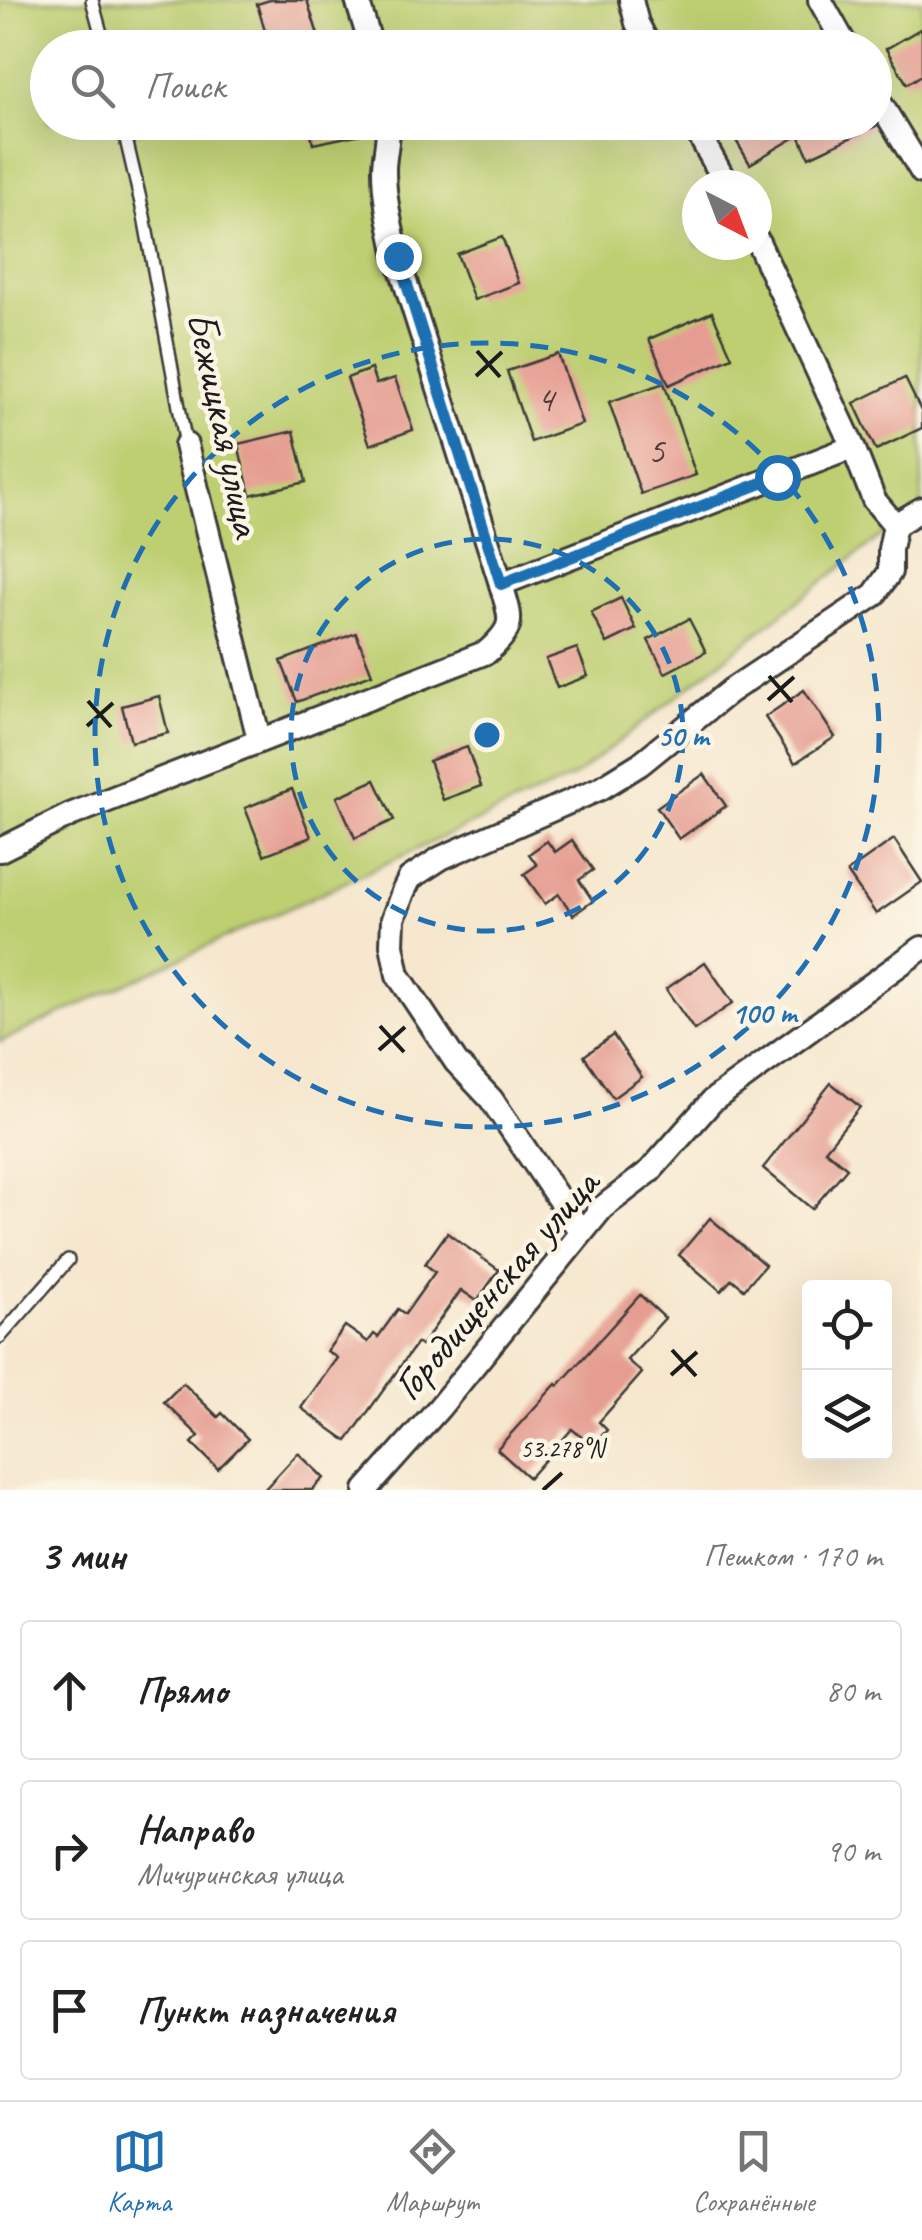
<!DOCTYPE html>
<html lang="ru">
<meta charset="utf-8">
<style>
:root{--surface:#fff;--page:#f2f2f2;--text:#222;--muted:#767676;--line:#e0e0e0;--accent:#1f6fb2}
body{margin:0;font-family:Caveat,sans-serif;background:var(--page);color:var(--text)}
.controls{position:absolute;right:30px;bottom:30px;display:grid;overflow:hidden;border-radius:10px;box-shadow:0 10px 40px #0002}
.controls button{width:90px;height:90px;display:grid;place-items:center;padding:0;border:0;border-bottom:2px solid var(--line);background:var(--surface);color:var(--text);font:50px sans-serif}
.compass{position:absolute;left:682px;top:170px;width:90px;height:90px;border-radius:50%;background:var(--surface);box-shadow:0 10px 40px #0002;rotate:138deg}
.stop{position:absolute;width:30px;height:30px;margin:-22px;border:8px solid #1f6fb2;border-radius:50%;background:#fff}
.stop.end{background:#1f6fb2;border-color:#fff;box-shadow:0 2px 10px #0008}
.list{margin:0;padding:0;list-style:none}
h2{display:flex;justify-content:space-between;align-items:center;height:130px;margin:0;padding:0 40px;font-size:42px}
h2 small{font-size:32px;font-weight:400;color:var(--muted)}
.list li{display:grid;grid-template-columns:65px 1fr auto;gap:30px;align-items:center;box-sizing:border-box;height:140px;margin:0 20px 20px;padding:0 20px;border:2px solid var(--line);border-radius:10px}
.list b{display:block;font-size:38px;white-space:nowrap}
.list p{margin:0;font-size:32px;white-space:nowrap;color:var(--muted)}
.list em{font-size:32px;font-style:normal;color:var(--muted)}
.icon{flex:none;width:55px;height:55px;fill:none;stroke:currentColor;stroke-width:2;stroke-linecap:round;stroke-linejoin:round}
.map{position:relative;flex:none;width:922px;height:1490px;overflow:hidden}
.search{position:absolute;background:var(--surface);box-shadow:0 10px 40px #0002;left:30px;right:30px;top:30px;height:110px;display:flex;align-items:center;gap:25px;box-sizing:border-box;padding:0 35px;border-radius:55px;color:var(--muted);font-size:38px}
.sheet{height:610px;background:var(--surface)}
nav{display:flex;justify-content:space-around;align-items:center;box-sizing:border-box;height:140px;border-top:2px solid var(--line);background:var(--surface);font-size:28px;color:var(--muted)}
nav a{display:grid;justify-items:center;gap:5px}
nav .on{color:var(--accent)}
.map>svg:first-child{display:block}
.green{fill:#becf72;stroke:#6d7647;stroke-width:2.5;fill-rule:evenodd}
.building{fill:#e59d91}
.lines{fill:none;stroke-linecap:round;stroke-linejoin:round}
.lane-casing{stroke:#3d3a37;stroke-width:16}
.street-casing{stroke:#3d3a37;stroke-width:28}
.lane{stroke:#fff;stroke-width:11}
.street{stroke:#fff;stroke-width:22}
.route{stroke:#1f6fb2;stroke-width:12}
.ticks{fill:none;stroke:#1c1c1c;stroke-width:4}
.ring{fill:none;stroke:#1f6fb2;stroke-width:5;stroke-dasharray:18 12}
.labels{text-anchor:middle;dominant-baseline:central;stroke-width:9;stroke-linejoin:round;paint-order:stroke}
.number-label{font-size:38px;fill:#4e3c39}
.street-label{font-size:42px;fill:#1c1c1c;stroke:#fcf5e5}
.ticks-label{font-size:25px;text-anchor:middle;fill:#1c1c1c;stroke:#fcf5e5;stroke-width:9;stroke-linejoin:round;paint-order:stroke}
.centre{fill:#1f6fb2;stroke:#fcf5e5;stroke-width:5}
.ring-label{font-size:30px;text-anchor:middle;font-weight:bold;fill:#1f6fb2;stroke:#fcf5e5;stroke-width:9;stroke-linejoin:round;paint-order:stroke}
</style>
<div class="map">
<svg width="922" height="1490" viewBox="0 0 922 1490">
<rect width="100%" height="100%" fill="#fcf5e5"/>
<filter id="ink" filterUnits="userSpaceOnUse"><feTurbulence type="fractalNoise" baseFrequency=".01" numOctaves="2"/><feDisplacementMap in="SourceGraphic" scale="20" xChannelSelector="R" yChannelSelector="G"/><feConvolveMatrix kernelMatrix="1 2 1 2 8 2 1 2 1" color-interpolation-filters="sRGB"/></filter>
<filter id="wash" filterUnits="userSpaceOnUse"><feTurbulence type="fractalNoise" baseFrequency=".0048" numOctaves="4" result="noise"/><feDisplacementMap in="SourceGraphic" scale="40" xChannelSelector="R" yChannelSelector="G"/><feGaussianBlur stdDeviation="2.25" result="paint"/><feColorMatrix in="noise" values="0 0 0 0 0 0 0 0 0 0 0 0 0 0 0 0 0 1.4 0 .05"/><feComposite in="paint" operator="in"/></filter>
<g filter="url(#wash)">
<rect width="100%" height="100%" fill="#f6e7ce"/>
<!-- green -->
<path class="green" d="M 0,0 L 922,0 L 922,508 L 895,525 L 575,776 L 0,1042 ZM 48,48 L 874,48 L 874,122 L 48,122 ZM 697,185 L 757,185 L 757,245 L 697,245 Z"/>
<g id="blocks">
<!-- building -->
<g class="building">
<path d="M 270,0 L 307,0 L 320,41 L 297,48 L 270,48 L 257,4 Z"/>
<path d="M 922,28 L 922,75 L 907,84 L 886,49 Z"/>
<path d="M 309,122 L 370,122 L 371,132 L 313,144 Z"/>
<path d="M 725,122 L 874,122 L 876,126 L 809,157 L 799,135 L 750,164 Z"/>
<path d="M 502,237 L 519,283 L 474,300 L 457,254 Z"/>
<path d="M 712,312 L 732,357 L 669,385 L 649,339 Z"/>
<path d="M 558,354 L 582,424 L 531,442 L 507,371 Z"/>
<path d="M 371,369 L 376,384 L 395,378 L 413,430 L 370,445 L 347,378 Z"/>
<path d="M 905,378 L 922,413 L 922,428 L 876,450 L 854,403 Z"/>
<path d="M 664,383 L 696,475 L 641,494 L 609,402 Z"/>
<path d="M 294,431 L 306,482 L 250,495 L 238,444 Z"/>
<path d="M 621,598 L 636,629 L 607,643 L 591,612 Z"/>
<path d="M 689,619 L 706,652 L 665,673 L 648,640 Z"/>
<path d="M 356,633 L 372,674 L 297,702 L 281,661 Z"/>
<path d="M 577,648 L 588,676 L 557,688 L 546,659 Z"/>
<path d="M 804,690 L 835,737 L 795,763 L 765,717 Z"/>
<path d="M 159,696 L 168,733 L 131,742 L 122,706 Z"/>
<path d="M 467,747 L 481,786 L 443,800 L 429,761 Z"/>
<path d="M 704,774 L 726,806 L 679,839 L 657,807 Z"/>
<path d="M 375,780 L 394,820 L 355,838 L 337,797 Z"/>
<path d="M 292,789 L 311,837 L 264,855 L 245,808 Z"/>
<path d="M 894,839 L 922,882 L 876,914 L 847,872 Z"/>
<path d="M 572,840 L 593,870 L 579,880 L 593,901 L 573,915 L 559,894 L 545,904 L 524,874 L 537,865 L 529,854 L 547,841 L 555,852 Z"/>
<path d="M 705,962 L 733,1003 L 694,1030 L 666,989 Z"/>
<path d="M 613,1035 L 642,1077 L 613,1098 L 584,1056 Z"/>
<path d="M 831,1083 L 860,1107 L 825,1150 L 847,1168 L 812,1209 L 763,1168 Z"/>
<path d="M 710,1218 L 765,1265 L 744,1289 L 732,1279 L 721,1291 L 679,1255 Z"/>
<path d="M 447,1233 L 499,1270 L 477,1301 L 461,1290 L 421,1346 L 417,1343 L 347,1441 L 301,1408 L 337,1358 L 327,1351 L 345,1326 L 368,1342 L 374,1334 L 378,1337 L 398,1309 L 405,1314 L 435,1272 L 425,1264 Z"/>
<path d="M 640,1295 L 665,1318 L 627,1360 L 642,1373 L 599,1422 L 607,1430 L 592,1446 L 572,1429 L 529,1478 L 497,1449 L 556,1384 L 558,1386 Z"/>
<path d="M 183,1383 L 218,1417 L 222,1413 L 248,1439 L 218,1469 L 192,1443 L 199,1436 L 164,1402 Z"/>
<path d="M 298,1453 L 324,1478 L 312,1490 L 264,1490 Z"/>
</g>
</g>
</g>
<g filter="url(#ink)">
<use href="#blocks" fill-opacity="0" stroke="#3d3a37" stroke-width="2.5"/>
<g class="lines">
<defs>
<g id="lane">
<path d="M 92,0 L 105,48"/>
<path d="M 122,122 L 144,216 L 186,445"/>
<path d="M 0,1337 L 68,1260"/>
</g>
<g id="street">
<path d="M 357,0 L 372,48"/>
<path d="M 631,0 L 637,23 L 650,48"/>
<path d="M 820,0 L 847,48"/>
<path d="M 874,93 L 922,172"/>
<path d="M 387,122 C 390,139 384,153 384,170 C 384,199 391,227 397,256 L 501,584"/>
<path d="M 692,122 L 727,185"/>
<path d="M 186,445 L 259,739"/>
<path d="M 895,525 L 922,509"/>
<path d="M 0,850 L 70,815 L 487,652 C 517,625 511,620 501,584 L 853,447"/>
<path d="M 581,1232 L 491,1099 L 456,1062 L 398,975 L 392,945 L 393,919 L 403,892 L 410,878 L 441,858 L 601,788 L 640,764 L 730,691 L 874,595 L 890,572 L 890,549 L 895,525 L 874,500 L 853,447 L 757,240"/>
<path d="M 366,1490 L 439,1408 L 602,1208 L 650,1171 L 712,1101 L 922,948"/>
</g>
</defs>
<!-- lane casing -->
<use href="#lane" class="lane-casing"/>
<!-- street casing -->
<use href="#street" class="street-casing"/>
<!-- lane -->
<use href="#lane" class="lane"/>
<!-- street -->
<use href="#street" class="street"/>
</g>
</g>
<g class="lines" filter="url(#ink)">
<!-- route -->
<path class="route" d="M 398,256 L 501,584 L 777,477"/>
</g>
<!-- ticks -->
<path class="ticks" d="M 477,351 L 500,377M 476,376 L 502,352M 769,676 L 792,702M 768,700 L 794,677M 88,701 L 111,727M 87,726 L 113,703M 380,1026 L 404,1052M 379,1050 L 405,1027M 672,1350 L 696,1376M 671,1375 L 697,1352M 543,1490 L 562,1473"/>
<!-- distance rings -->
<g class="ring">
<circle cx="487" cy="735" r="196"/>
<circle cx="487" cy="735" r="392"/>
</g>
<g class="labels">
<!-- number labels -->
<g class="number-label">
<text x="545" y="398">4</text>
<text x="656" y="450">5</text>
</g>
<!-- street labels -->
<g class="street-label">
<text transform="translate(224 424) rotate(78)">Бежицкая улица</text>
<text transform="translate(496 1285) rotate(-49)">Городищенская улица</text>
</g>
</g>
<g class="ticks-label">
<text x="562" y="1457">53.278°N</text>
</g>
<circle cx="487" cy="735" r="15" class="centre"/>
<g class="ring-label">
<text x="683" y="746">50 m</text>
<text x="764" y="1023">100 m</text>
</g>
</svg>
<div class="controls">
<button><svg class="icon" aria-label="locate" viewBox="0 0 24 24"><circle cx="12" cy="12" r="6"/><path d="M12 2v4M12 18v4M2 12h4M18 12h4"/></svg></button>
<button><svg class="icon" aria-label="layers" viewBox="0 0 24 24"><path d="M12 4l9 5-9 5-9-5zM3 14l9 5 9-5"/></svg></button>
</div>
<svg class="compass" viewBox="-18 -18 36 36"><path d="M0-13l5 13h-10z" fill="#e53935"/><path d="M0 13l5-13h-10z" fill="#767676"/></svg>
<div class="stop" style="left:777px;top:477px"></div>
<div class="stop end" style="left:398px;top:256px"></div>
<div class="search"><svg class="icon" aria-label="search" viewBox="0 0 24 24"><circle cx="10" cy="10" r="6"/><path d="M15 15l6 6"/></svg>Поиск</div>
</div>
<section class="sheet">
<h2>3 мин<small>Пешком · 170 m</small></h2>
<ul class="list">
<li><svg class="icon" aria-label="ahead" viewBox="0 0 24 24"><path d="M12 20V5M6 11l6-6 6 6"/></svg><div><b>Прямо</b></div><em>80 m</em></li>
<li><svg class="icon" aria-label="right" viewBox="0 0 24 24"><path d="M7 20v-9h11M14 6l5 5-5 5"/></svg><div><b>Направо</b><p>Мичуринская улица</p></div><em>90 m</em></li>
<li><svg class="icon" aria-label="arrive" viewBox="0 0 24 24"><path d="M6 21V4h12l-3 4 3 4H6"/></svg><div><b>Пункт назначения</b></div></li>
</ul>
</section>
<nav>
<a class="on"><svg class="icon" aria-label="map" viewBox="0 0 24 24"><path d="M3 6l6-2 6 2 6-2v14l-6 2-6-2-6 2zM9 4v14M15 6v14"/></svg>Карта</a>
<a><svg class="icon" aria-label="directions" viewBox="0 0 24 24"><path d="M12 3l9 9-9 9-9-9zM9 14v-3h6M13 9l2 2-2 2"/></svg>Маршрут</a>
<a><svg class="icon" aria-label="saved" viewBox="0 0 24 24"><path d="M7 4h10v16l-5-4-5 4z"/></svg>Сохранённые</a>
</nav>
